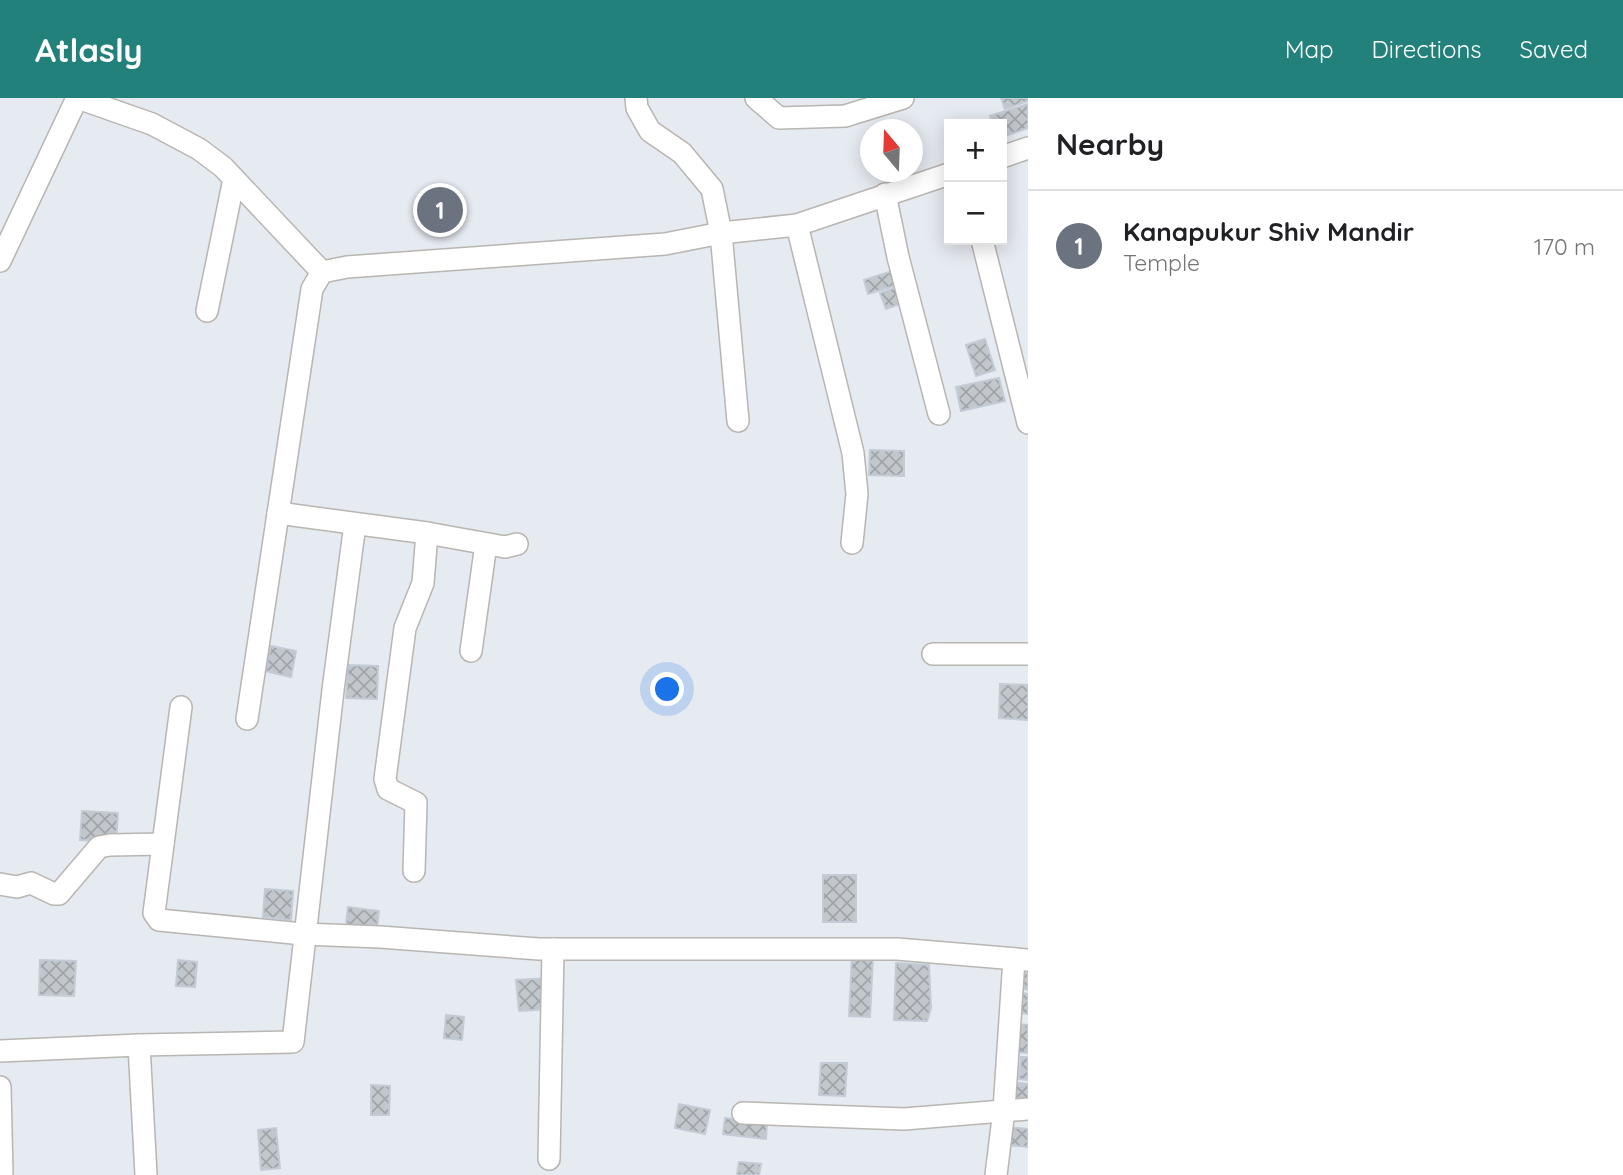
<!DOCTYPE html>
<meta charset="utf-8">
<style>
:root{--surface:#fff;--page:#f2f2f2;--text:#202124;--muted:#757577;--line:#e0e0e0;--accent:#22827b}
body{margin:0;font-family:Quicksand,sans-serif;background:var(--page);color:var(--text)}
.controls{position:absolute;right:21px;top:21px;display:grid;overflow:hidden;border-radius:0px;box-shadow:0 4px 18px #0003}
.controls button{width:63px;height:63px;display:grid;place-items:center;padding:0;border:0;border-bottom:2px solid var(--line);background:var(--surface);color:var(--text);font:35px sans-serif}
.compass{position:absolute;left:860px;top:21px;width:63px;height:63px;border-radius:50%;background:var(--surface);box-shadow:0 4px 18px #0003;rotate:341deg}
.you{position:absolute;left:668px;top:592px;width:24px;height:24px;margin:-18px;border:5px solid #fff;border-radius:50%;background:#1a73e8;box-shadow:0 0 0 10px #1a73e833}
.badge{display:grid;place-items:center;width:46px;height:46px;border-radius:50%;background:var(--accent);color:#fff;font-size:23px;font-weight:700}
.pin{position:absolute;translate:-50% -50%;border:4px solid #fff;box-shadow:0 2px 7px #0006}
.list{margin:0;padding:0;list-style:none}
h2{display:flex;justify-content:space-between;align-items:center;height:91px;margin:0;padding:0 28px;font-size:30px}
h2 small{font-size:23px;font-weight:400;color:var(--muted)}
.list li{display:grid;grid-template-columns:46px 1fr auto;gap:21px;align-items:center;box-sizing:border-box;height:112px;padding:0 28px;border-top:2px solid var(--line)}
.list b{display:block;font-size:26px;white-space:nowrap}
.list p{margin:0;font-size:23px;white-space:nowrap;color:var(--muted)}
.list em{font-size:23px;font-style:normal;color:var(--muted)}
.map{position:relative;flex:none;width:1028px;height:1077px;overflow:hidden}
header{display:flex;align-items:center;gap:42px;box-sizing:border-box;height:98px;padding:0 35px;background:var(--accent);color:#fff}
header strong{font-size:33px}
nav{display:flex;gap:38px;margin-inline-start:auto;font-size:24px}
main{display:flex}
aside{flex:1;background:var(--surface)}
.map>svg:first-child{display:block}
.building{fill:url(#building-cross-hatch);stroke:#c3ccd6;stroke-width:2}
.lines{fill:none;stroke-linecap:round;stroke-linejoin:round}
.street-casing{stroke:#b9b5b1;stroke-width:24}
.street{stroke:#fff;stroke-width:21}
</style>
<header>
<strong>Atlasly</strong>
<nav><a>Map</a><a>Directions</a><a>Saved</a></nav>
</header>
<main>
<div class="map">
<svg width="1028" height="1077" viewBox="0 0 1028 1077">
<defs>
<pattern id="building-cross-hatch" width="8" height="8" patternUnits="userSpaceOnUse" patternTransform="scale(1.75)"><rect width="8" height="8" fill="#c2c7cc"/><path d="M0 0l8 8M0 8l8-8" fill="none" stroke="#a1a5a9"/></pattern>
</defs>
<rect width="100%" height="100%" fill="#e6eaf1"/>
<!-- building -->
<g class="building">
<path d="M 1001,0 L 1028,0 L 1028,3 L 1005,11 Z"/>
<path d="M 1028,6 L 1028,30 L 1002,39 L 1002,26 L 993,26 L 990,18 Z"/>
<path d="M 899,171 L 904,185 L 868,196 L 864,182 Z"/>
<path d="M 897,189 L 903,205 L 886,211 L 880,195 Z"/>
<path d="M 985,241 L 995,272 L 976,278 L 966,247 Z"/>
<path d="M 999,280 L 1005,303 L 961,313 L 956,289 Z"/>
<path d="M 870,352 L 904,353 L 904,378 L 869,377 Z"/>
<path d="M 271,548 L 296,553 L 291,579 L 265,573 Z"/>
<path d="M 348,567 L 378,568 L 377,601 L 346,600 Z"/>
<path d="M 1000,586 L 1028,587 L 1028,622 L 999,620 Z"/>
<path d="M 82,713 L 118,715 L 116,744 L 80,742 Z"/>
<rect x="823" y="777" width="33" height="47"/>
<path d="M 265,791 L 293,793 L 291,822 L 263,819 Z"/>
<path d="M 348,809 L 379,813 L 377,831 L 346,827 Z"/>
<path d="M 852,857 L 873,858 L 870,919 L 849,918 Z"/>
<path d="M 40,862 L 76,863 L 74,898 L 39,897 Z"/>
<path d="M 178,862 L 197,864 L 195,889 L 176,888 Z"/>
<path d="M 896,865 L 929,867 L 931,910 L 927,923 L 894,922 Z"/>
<path d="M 1022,874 L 1028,875 L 1028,892 L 1020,890 Z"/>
<path d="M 549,880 L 551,911 L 519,913 L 516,882 Z"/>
<path d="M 1019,894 L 1028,896 L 1028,916 L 1016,914 Z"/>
<path d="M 446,917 L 464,919 L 462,942 L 444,940 Z"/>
<path d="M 1017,926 L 1028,927 L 1028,955 L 1014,954 Z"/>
<path d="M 1021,959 L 1028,959 L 1028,982 L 1019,981 Z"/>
<path d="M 821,965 L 847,965 L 845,998 L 819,997 Z"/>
<path d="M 1011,984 L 1028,986 L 1028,1002 L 1009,999 Z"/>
<path d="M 371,987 L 390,988 L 389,1017 L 371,1017 Z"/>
<path d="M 679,1006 L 710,1012 L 705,1036 L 675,1030 Z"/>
<path d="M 725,1020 L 767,1025 L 766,1041 L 723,1036 Z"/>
<path d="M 1009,1029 L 1028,1031 L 1028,1049 L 1007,1047 Z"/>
<path d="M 276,1030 L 280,1070 L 261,1072 L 258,1032 Z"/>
<path d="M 739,1064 L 761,1066 L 759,1077 L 737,1077 Z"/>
</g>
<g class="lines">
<defs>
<g id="street">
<path d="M 78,0 L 152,26 L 199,51 L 223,69 L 322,174"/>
<path d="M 636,0 L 637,10 L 650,33 L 682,55 L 712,91 L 721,135 L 738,323"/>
<path d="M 756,0 L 779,20 L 845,18 L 903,0"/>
<path d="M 1002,59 L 1028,50"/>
<path d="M 885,96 L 898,159 L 939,316"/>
<path d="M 797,127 L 853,355 L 857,396 L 852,445"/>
<path d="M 982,142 L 1028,325"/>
<path d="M 0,163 L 77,0"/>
<path d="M 207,213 L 234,81"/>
<path d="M 278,415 L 427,435 L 505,449 L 517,446"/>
<path d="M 471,553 L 486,446"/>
<path d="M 933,556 L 1028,556"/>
<path d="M 181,609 L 154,815 L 159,822 L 303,836 L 380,839 L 539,851 L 897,851 L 1028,862"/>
<path d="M 247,621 L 312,191 L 322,174 L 347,169 L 665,146 L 721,135 L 797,127 L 949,76"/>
<path d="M 414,773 L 416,705 L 388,691 L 385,681 L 405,530 L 423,485 L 427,435"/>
<path d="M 0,786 L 17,789 L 31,785 L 54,796 L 59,796 L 99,749 L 110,747 L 163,746"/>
<path d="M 139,947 L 293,944 L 333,592 L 355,426"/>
<path d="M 0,953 L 139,947 L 146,1077"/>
<path d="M 0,989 L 2,1077"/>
<path d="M 743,1015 L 904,1021 L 1028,1011"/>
<path d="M 549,1061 L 553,851"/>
<path d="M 996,1077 L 1004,1012 L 1014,861"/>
</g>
</defs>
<!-- street casing -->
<use href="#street" class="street-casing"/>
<!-- street -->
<use href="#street" class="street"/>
</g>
</svg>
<div class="controls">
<button>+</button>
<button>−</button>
</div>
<svg class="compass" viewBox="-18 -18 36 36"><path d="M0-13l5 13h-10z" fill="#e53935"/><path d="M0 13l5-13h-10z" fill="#757577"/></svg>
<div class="you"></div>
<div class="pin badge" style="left:440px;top:112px;background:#6b7280">1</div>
</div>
<aside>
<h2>Nearby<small></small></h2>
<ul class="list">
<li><span class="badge" style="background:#6b7280">1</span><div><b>Kanapukur Shiv Mandir</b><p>Temple</p></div><em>170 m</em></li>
</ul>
</aside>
</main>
